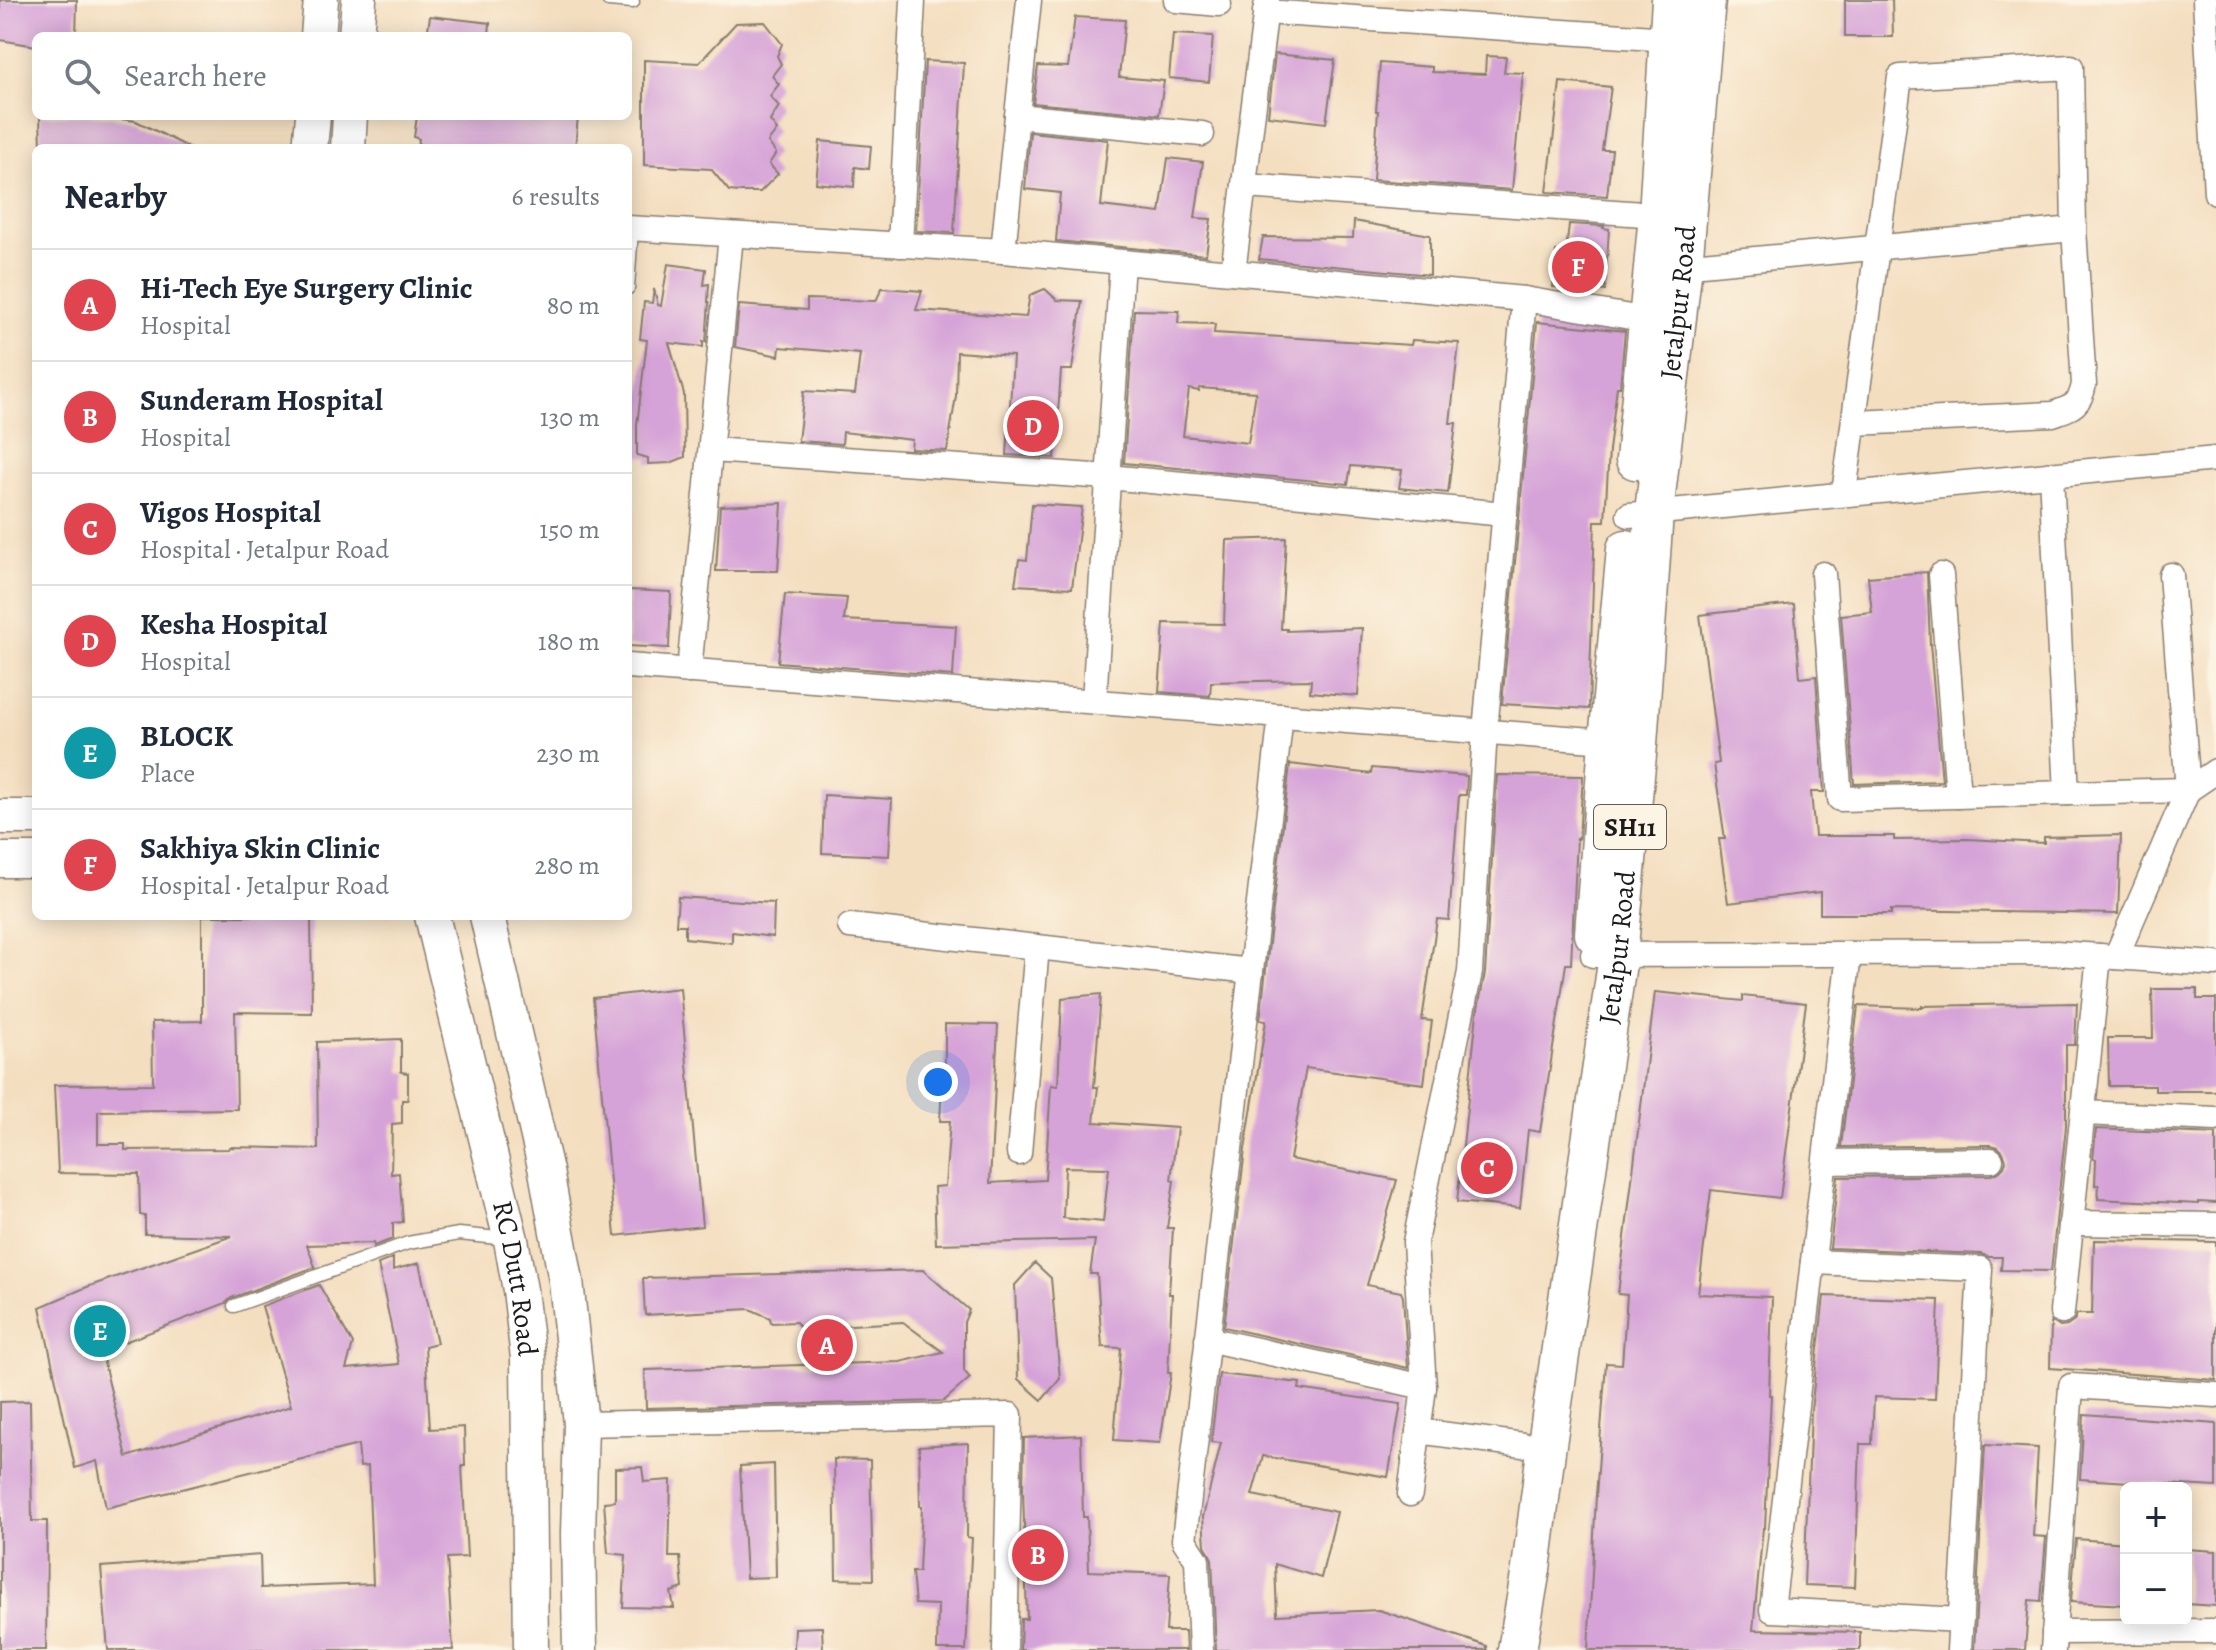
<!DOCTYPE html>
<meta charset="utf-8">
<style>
:root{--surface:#fff;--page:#f6f6f7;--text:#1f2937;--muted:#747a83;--line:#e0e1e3;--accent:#0b8043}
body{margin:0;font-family:Alegreya,serif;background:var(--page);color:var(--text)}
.controls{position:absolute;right:24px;bottom:24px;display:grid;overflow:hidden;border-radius:12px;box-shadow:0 4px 20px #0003}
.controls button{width:72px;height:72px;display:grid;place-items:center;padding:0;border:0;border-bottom:2px solid var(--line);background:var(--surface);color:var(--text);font:40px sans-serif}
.you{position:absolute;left:938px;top:1082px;width:28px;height:28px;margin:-20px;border:6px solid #fff;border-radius:50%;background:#1a73e8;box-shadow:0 0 0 12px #1a73e833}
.badge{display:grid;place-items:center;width:52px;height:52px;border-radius:50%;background:var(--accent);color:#fff;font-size:26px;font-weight:700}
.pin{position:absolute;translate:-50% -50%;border:4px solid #fff;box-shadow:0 2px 8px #0006}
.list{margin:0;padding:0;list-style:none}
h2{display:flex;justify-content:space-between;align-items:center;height:104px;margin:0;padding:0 32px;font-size:34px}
h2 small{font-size:26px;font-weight:400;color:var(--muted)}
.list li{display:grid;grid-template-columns:52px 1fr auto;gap:24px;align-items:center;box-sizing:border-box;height:112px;padding:0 32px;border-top:2px solid var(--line)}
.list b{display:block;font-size:30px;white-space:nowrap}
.list p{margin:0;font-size:26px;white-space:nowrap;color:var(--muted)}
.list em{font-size:26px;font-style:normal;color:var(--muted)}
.icon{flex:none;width:44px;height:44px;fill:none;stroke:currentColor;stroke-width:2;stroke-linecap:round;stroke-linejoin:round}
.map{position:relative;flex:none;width:2216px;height:1650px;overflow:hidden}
.search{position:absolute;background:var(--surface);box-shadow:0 4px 20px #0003;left:32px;top:32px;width:600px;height:88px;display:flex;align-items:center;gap:20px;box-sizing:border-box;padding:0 28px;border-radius:12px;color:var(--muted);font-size:30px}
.panel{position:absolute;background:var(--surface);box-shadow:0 4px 20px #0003;left:32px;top:144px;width:600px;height:776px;border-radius:12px}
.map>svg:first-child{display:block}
.building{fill:#d6a3d8;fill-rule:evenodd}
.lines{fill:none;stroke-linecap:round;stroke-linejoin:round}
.lane-casing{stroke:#887d6e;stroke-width:15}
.street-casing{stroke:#887d6e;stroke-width:27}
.secondary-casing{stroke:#887d6e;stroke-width:37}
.primary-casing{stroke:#887d6e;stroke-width:41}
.lane{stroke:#fff;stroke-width:12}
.street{stroke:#fff;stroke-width:24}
.secondary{stroke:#fff;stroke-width:34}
.primary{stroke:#fff;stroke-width:38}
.labels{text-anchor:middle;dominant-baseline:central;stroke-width:7;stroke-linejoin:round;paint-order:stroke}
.shield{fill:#fcf5e5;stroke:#5f5d58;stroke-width:2}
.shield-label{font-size:26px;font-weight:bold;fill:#1c1c1c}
.street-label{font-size:28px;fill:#1c1c1c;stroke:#fcf5e5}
</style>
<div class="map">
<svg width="2216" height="1650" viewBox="0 0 2216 1650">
<rect width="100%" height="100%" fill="#fcf5e5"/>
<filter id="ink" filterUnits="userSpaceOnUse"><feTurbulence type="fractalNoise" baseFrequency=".0125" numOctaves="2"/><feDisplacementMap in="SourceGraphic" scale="16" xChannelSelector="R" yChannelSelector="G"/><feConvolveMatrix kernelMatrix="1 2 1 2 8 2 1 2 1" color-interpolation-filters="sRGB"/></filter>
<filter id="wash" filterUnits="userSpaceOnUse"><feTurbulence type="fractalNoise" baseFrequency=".006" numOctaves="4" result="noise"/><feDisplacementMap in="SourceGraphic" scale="32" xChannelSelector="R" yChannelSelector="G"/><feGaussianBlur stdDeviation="1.8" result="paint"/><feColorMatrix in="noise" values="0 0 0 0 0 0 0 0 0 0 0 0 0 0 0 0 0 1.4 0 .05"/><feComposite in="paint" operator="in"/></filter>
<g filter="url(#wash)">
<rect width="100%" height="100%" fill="#f4dec0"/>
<g id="blocks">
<!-- building -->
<g class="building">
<path d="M 0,0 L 77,0 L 76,36 L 36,36 L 36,46 L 0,40 Z"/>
<path d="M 1845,0 L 1892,0 L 1893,37 L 1845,37 Z"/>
<path d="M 430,16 L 490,23 L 489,36 L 427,36 Z"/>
<path d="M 1075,17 L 1125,20 L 1119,77 L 1164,81 L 1159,115 L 1033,103 L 1038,66 L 1068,67 Z"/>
<path d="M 765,22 L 782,44 L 777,56 L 781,64 L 772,76 L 779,84 L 770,96 L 779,106 L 770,121 L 777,130 L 768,142 L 776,153 L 769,164 L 778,174 L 760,192 L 740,192 L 729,191 L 711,169 L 644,165 L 644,60 L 699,63 L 736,23 Z"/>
<path d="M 1173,34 L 1213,36 L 1209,82 L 1169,78 Z"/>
<path d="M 1275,54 L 1335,60 L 1326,123 L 1268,116 Z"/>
<path d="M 1486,56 L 1506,57 L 1504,72 L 1523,73 L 1512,190 L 1373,180 L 1378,111 L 1376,111 L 1380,63 L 1432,67 L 1432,72 L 1485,74 Z"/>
<path d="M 925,61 L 964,63 L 954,233 L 916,231 Z"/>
<path d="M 1560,82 L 1611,87 L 1602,150 L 1612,150 L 1607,196 L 1547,192 Z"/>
<path d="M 40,116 L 98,116 L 136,121 L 190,148 L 41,148 Z"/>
<path d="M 417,116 L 578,116 L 575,148 L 418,148 L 419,139 L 414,137 Z"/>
<path d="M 1030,132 L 1108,140 L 1101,206 L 1160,213 L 1168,158 L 1203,162 L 1195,218 L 1211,219 L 1206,255 L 1056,241 L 1060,193 L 1025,189 Z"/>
<path d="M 820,141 L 871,146 L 869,169 L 855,167 L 854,187 L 816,183 Z"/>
<path d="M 1354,221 L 1430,235 L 1430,275 L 1259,259 L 1263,237 L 1353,238 Z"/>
<path d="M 1569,224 L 1604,226 L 1603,228 L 1609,229 L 1605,291 L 1553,287 L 1556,251 L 1566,252 Z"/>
<path d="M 668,264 L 706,269 L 704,285 L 709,284 L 708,302 L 709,302 L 706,342 L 703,341 L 703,347 L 669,343 L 684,394 L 685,457 L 670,463 L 648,464 L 648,458 L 637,455 L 637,425 L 647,340 L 640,339 L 644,302 L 652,303 L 654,289 L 658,305 L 661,306 Z"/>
<path d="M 882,288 L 922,291 L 916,310 L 1026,317 L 1030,295 L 1045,289 L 1057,300 L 1082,301 L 1072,370 L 1061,370 L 1055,458 L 1007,455 L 1013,356 L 957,352 L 956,396 L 947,451 L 911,449 L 912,440 L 843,432 L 842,444 L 798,441 L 804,391 L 855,394 L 860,354 L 780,347 L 779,356 L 735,347 L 739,305 L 807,310 L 807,299 L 876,301 Z"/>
<path d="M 1134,310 L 1179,311 L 1178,323 L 1215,324 L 1214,333 L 1411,345 L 1412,340 L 1459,343 L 1450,423 L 1456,423 L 1448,493 L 1399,488 L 1402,470 L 1351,466 L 1348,484 L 1124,463 ZM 1199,388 L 1256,392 L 1248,443 L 1183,436 L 1189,389 L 1199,391 Z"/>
<path d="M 1537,322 L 1625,331 L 1620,387 L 1617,387 L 1609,450 L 1605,521 L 1595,521 L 1589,709 L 1502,704 Z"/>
<path d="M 782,503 L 778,571 L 716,571 L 720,506 Z"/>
<path d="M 1032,504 L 1082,507 L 1072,588 L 1015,585 L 1019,559 L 1027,560 Z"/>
<path d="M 1286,538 L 1281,629 L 1287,629 L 1287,631 L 1362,628 L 1358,696 L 1310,692 L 1311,680 L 1211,682 L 1210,696 L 1159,692 L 1164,623 L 1224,624 L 1227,540 Z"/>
<path d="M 1927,572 L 1930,644 L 1942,781 L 1854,784 L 1841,615 L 1872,612 L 1868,577 Z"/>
<path d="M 628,590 L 671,592 L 669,648 L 628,646 Z"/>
<path d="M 785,594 L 847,598 L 844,620 L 956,626 L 953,676 L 778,662 Z"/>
<path d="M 1794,604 L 1800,678 L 1816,676 L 1824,792 L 1811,792 L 1815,836 L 1894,836 L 1894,840 L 1967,839 L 2044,843 L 2044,837 L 2121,835 L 2118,914 L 1891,910 L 1891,914 L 1820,914 L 1820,892 L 1728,903 L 1719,839 L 1725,839 L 1714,764 L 1719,763 L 1700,615 Z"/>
<path d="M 1290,764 L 1371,774 L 1372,768 L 1467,776 L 1466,795 L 1459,795 L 1449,920 L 1437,919 L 1422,1020 L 1432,1021 L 1424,1084 L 1306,1068 L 1290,1159 L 1397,1180 L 1367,1285 L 1401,1292 L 1403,1297 L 1408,1368 L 1224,1327 L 1245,1149 L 1266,1021 L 1260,1020 Z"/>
<path d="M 1497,775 L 1583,776 L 1579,838 L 1577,838 L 1571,964 L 1566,964 L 1540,1132 L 1528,1130 L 1520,1208 L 1457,1202 L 1477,1013 L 1485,973 Z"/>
<path d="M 824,795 L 892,799 L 889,856 L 822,853 Z"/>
<path d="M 678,897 L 774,903 L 773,937 L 732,932 L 732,943 L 685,938 L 685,925 L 676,925 Z"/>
<path d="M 202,916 L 311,916 L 312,1013 L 235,1012 L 237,1109 L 98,1111 L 98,1144 L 125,1144 L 125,1150 L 229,1149 L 229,1147 L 318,1149 L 317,1042 L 401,1039 L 401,1072 L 408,1073 L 408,1100 L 402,1100 L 402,1123 L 392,1124 L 391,1174 L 399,1173 L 403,1222 L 393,1223 L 393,1239 L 374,1246 L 373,1243 L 307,1245 L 315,1267 L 231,1298 L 226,1303 L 101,1351 L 127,1457 L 291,1406 L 262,1306 L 319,1285 L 353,1344 L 346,1369 L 399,1364 L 378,1264 L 393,1258 L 393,1270 L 419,1263 L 437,1343 L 425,1346 L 430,1429 L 464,1427 L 465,1466 L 462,1466 L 467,1557 L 447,1558 L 453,1650 L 108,1650 L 101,1567 L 260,1555 L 261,1588 L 373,1584 L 368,1466 L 360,1467 L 358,1445 L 106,1508 L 97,1461 L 75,1468 L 40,1307 L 87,1287 L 232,1236 L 145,1234 L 145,1216 L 140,1215 L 139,1174 L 58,1173 L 54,1085 L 153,1084 L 152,1022 L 202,1021 Z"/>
<path d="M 680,988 L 702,1226 L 615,1236 L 593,998 Z"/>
<path d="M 2152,989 L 2197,989 L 2197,999 L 2216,999 L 2216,1091 L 2155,1091 L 2155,1086 L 2109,1086 L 2108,1038 L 2153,1038 Z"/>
<path d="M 1655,992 L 1743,1001 L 1743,996 L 1806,1003 L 1780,1198 L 1711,1190 L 1698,1294 L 1772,1297 L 1769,1395 L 1771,1395 L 1765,1528 L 1763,1528 L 1753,1630 L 1860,1632 L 1860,1650 L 1588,1650 L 1596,1496 L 1606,1363 L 1622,1364 L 1627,1295 L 1618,1294 Z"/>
<path d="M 1101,994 L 1094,1087 L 1098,1087 L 1094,1122 L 1177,1128 L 1171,1180 L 1174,1181 L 1167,1228 L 1173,1228 L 1169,1294 L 1172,1294 L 1168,1373 L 1171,1373 L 1160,1443 L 1114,1440 L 1121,1348 L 1102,1347 L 1097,1274 L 1090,1274 L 1095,1240 L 936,1244 L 934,1187 L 945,1186 L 950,1121 L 940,1121 L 942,1085 L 945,1084 L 945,1024 L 998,1025 L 990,1183 L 1045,1180 L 1051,1085 L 1058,1086 L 1062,998 ZM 1065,1167 L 1109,1168 L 1103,1222 L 1063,1218 Z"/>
<path d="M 2077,1003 L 2075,1045 L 2066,1045 L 2066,1126 L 2051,1271 L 2001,1270 L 2002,1257 L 1989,1257 L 1981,1254 L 1830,1248 L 1838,1177 L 1991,1175 L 1999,1172 L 2004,1167 L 2006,1161 L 2003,1152 L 1998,1147 L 1991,1145 L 1841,1147 L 1858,1006 L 1922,1008 L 1922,1006 Z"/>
<path d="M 2096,1129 L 2216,1134 L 2216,1203 L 2199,1202 L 2199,1204 L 2098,1199 L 2099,1185 L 2095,1185 L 2096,1159 L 2093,1159 Z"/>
<path d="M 2094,1240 L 2216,1242 L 2216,1380 L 2050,1368 L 2051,1321 L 2060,1327 L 2067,1326 L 2074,1321 L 2077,1314 L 2092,1314 Z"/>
<path d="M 1035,1263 L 1051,1278 L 1060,1379 L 1042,1400 L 1018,1379 L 1015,1285 Z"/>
<path d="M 923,1270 L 969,1310 L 964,1322 L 964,1371 L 970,1378 L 944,1401 L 646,1408 L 645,1370 L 900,1362 L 943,1352 L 903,1322 L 800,1328 L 796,1322 L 771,1323 L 770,1318 L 750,1309 L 645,1315 L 643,1278 Z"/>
<path d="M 1824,1296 L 1939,1300 L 1935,1399 L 1874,1397 L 1872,1444 L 1860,1444 L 1855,1587 L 1804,1585 L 1811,1411 Z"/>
<path d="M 1219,1374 L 1300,1383 L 1299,1389 L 1401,1404 L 1388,1477 L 1263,1456 L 1252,1495 L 1337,1512 L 1321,1578 L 1275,1564 L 1277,1615 L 1379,1610 L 1487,1646 L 1487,1650 L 1216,1650 L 1212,1559 L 1205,1545 L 1203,1517 L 1221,1443 L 1211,1442 Z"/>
<path d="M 30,1401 L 32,1521 L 47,1521 L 46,1650 L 0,1650 L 0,1402 Z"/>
<path d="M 2084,1414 L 2216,1424 L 2216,1487 L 2080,1479 Z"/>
<path d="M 1081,1435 L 1083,1517 L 1087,1517 L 1089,1571 L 1170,1574 L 1166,1631 L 1185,1631 L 1186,1650 L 1020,1650 L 1021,1619 L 1027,1619 L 1023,1490 L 1024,1438 Z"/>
<path d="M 968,1443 L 967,1537 L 972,1538 L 966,1650 L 937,1650 L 938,1605 L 915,1604 L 912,1572 L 919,1572 L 922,1506 L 920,1506 L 919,1446 Z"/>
<path d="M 1985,1445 L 2038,1448 L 2033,1536 L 2046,1537 L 2041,1601 L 2029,1600 L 2025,1650 L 1974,1650 Z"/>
<path d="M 834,1459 L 870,1460 L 873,1580 L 836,1579 Z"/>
<path d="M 774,1464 L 776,1577 L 746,1578 L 740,1466 Z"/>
<path d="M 642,1467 L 644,1482 L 671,1480 L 669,1557 L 680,1557 L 683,1588 L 671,1592 L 674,1608 L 623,1607 L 626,1555 L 608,1553 L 604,1502 L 615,1501 L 615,1468 Z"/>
<path d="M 2076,1539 L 2126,1543 L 2126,1605 L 2071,1602 Z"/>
<path d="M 2186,1549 L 2216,1551 L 2216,1606 L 2186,1604 Z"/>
<path d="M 822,1627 L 823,1650 L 794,1650 L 795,1628 Z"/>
</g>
</g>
</g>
<g filter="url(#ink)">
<use href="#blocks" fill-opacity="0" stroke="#887d6e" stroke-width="2"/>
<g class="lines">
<defs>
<g id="lane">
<path d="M 608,0 L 633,2"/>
<path d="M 628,288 L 632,229"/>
<path d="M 234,1306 L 408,1243 L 459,1234 L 507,1239"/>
</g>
<g id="street">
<path d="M 1176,0 L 1219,4"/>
<path d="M 2205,0 L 2216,193"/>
<path d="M 1265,12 L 1669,39"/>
<path d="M 1017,116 L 1202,134"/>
<path d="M 1244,186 L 1658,215"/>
<path d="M 628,228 L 1003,251 L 1524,299 L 1648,320"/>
<path d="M 900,245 L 913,1"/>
<path d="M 1003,251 L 1029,0"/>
<path d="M 1670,267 L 2074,229"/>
<path d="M 1233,272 L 1267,0"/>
<path d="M 711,450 L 1108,477 L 1505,514"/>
<path d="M 2051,474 L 2067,793"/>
<path d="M 1844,493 L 1900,77 L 2071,67 L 2074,229 L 2084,384 C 2080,405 2073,407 2053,414 L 1854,423"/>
<path d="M 1629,515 L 2216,459"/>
<path d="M 1823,574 L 1840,799 L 2188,790 L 2216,771"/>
<path d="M 1941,575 L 1958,796"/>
<path d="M 628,666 L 1620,742"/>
<path d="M 689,671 L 731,235"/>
<path d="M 1094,701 L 1122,262"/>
<path d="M 850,926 L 1251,971"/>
<path d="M 1849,954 L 1772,1610 L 1961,1620"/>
<path d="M 1593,955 L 2056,953 L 2216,964"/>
<path d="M 2116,957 L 2188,790 L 2171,575"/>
<path d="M 2083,1113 L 2216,1119"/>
<path d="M 1019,1153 L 1037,947"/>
<path d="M 1825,1162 L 1991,1160"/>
<path d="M 2071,1223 L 2216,1225"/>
<path d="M 1813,1262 L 1980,1269 L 1959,1650"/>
<path d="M 2062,1312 L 2099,956"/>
<path d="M 1207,1339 L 1424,1387 L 1410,1494"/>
<path d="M 1424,1387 L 1415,1242 L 1470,972 L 1485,731 L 1524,299"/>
<path d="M 581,1424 L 1010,1415 L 1005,1650"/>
<path d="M 1418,1431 L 1523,1445"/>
<path d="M 2054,1632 L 2216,1631"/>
<path d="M 1201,1650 L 1197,1560 L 1184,1540 L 1281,716"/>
<path d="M 2053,1650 L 2071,1386 L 2216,1395"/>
</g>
<g id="secondary">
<path d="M 318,36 L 321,0"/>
<path d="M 356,36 L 359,0"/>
<path d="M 310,148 L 313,116"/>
<path d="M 348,148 L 350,116"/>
<path d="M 0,817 L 36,817"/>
<path d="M 0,860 L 36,860"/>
<path id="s1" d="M 432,916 L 511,1240 L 520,1290 L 528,1358 L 531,1650"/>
<path d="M 487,916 L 546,1171 L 566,1281 L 581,1424 L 578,1534 L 580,1650"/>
</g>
<g id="primary">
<path d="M 1635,460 L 1658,215 L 1671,0"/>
<path d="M 1594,934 L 1608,741 L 1626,549"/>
<path id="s2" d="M 1517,1650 L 1531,1569 L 1546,1451 L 1618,956 L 1638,744 L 1654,512 L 1683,266 L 1706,0"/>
</g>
</defs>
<!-- lane casing -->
<use href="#lane" class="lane-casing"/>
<!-- street casing -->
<use href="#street" class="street-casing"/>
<!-- secondary casing -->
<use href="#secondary" class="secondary-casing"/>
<!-- primary casing -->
<use href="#primary" class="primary-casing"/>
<!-- lane -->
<use href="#lane" class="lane"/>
<!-- street -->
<use href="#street" class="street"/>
<!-- secondary -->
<use href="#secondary" class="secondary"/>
<!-- primary -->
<use href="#primary" class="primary"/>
</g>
</g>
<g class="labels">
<!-- shield labels -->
<rect class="shield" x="1594" y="805" width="72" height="44" rx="6"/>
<g class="shield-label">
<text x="1630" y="827">SH11</text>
</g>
<!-- street labels -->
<g class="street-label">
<text stroke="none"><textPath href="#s2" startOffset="1358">Jetalpur Road</textPath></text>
<text stroke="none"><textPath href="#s2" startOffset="710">Jetalpur Road</textPath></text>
<text stroke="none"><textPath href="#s1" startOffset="372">RC Dutt Road</textPath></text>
</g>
</g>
</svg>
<div class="controls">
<button>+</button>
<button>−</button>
</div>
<div class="you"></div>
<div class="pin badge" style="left:827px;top:1345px;background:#e0444e">A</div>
<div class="pin badge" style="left:1038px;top:1555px;background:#e0444e">B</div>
<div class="pin badge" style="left:1487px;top:1168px;background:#e0444e">C</div>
<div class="pin badge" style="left:1033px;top:426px;background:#e0444e">D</div>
<div class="pin badge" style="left:100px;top:1331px;background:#0f9aa8">E</div>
<div class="pin badge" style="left:1578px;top:267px;background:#e0444e">F</div>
<div class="search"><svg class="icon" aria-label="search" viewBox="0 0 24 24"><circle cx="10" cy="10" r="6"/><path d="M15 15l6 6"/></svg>Search here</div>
<section class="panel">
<h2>Nearby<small>6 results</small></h2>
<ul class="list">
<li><span class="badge" style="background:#e0444e">A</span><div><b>Hi-Tech Eye Surgery Clinic</b><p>Hospital</p></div><em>80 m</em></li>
<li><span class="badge" style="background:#e0444e">B</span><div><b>Sunderam Hospital</b><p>Hospital</p></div><em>130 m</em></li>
<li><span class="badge" style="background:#e0444e">C</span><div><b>Vigos Hospital</b><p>Hospital · Jetalpur Road</p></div><em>150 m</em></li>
<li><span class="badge" style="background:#e0444e">D</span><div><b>Kesha Hospital</b><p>Hospital</p></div><em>180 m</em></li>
<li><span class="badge" style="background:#0f9aa8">E</span><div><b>BLOCK</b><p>Place</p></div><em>230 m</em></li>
<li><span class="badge" style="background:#e0444e">F</span><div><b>Sakhiya Skin Clinic</b><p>Hospital · Jetalpur Road</p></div><em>280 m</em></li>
</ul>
</section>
</div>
